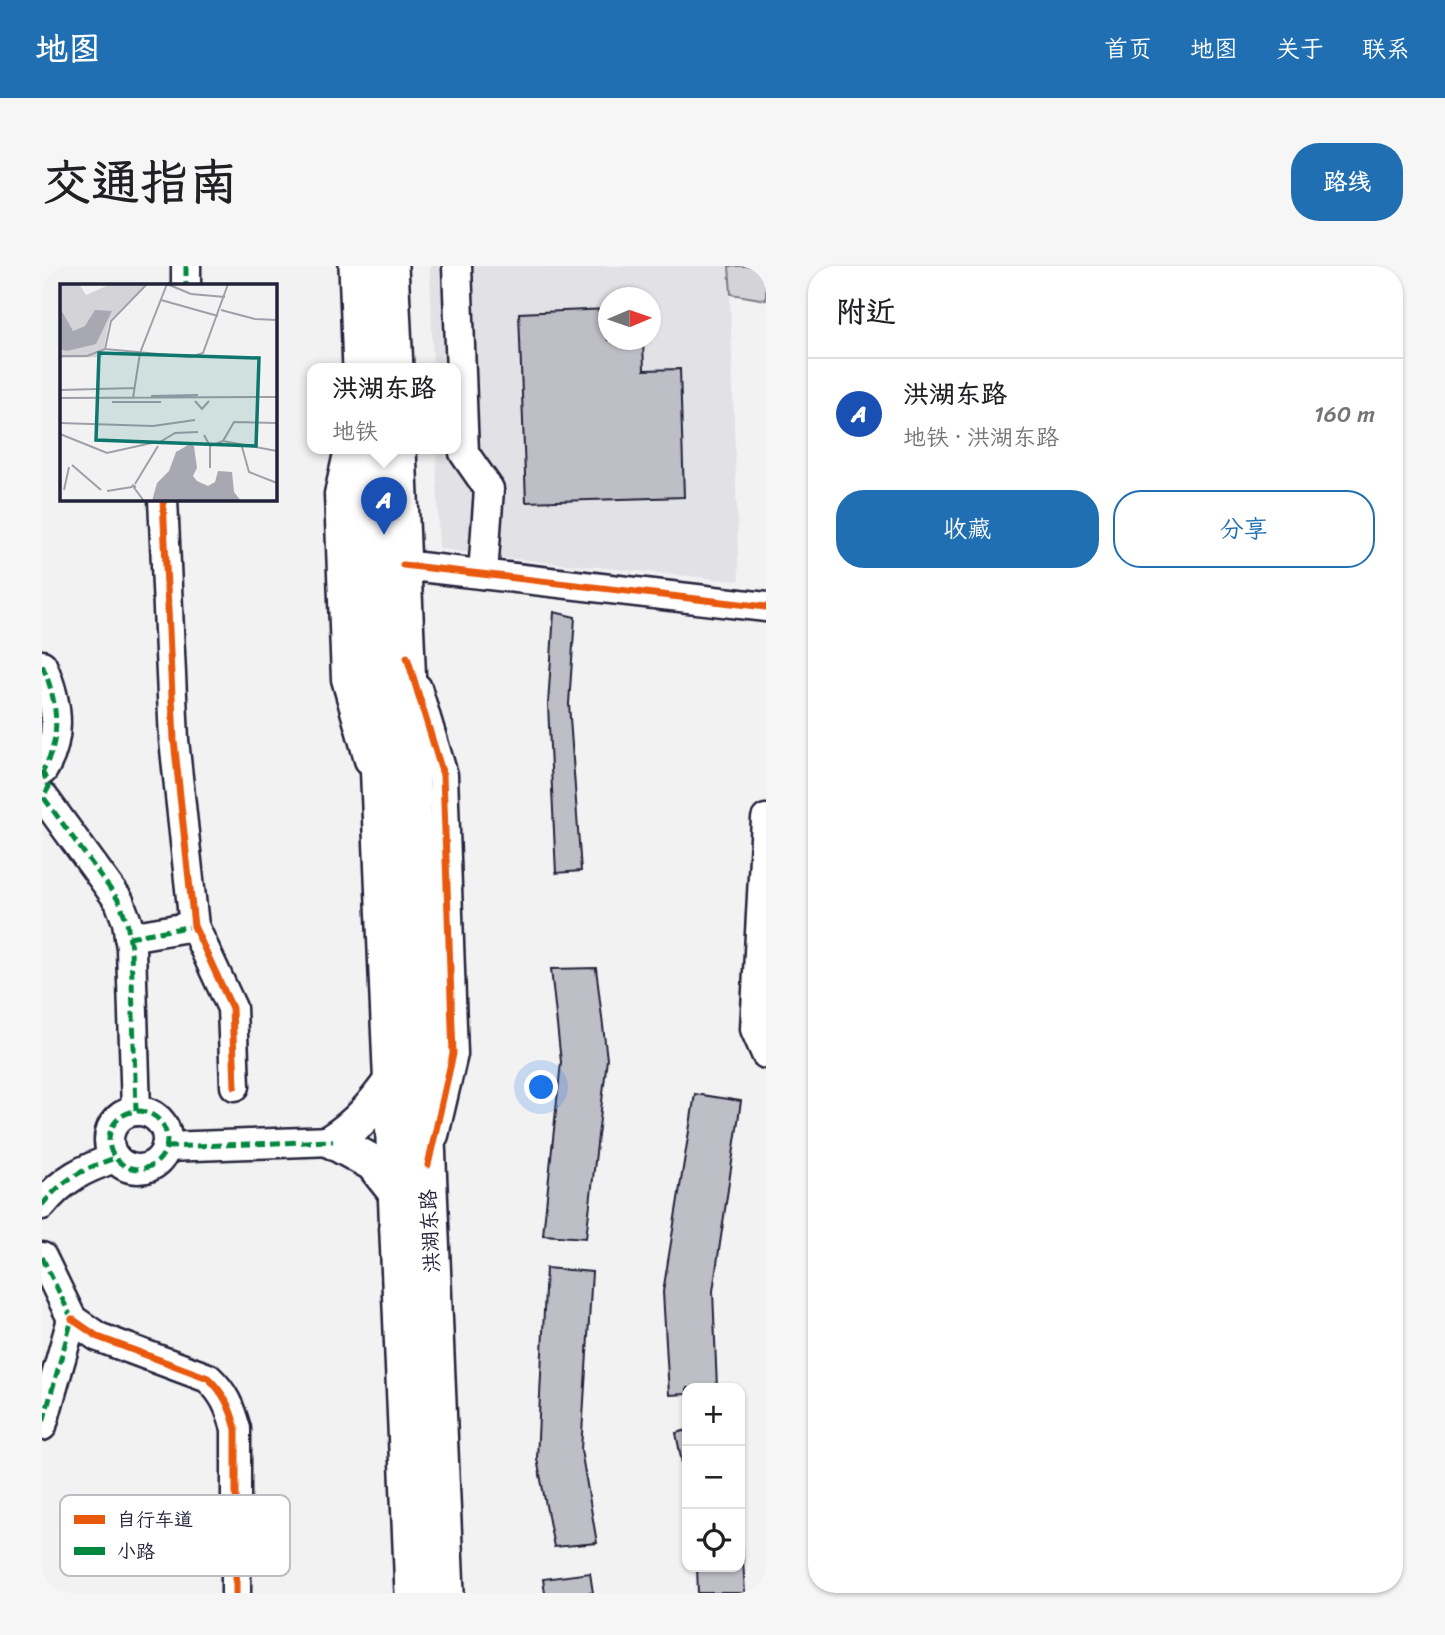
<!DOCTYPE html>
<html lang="zh">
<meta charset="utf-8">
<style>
:root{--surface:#fff;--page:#f6f6f6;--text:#202124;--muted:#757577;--line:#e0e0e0;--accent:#1f6fb2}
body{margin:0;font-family:Sriracha,"LXGW WenKai TC",sans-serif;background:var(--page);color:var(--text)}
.controls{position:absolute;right:21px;bottom:21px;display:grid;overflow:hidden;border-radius:14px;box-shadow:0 2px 5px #0004}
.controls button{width:63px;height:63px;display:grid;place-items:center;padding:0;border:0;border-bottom:2px solid var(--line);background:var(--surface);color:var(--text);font:35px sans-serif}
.compass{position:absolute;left:556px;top:21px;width:63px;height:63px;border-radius:50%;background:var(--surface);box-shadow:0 2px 5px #0004;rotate:88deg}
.you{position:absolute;left:500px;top:822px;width:24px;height:24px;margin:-18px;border:5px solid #fff;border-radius:50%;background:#1a73e8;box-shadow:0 0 0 10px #1a73e833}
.badge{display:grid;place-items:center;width:46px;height:46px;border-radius:50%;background:var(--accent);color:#fff;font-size:23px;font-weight:700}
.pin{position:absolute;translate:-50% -58px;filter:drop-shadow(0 2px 4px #0008)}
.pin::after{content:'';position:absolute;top:37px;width:24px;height:21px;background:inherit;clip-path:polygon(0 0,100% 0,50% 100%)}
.popup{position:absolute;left:265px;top:97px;width:154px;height:91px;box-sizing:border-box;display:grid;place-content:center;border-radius:14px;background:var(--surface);filter:drop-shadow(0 2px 5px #0005);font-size:23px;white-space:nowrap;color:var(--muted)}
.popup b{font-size:26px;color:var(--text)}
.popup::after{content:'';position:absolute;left:50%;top:100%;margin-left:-14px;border:14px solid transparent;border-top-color:var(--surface)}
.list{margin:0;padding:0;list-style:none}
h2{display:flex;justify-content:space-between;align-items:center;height:91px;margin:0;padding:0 28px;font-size:30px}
h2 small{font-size:23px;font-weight:400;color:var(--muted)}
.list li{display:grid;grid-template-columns:46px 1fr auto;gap:21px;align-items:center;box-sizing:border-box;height:112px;padding:0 28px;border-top:2px solid var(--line)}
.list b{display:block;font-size:26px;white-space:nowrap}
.list p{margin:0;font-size:23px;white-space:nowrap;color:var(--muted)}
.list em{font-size:23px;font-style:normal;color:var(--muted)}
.actions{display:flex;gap:14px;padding:21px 28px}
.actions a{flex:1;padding:16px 0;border:2px solid var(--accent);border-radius:28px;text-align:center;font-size:24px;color:var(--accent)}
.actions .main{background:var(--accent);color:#fff}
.icon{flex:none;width:38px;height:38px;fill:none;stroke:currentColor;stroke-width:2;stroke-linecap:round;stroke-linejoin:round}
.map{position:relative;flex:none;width:724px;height:1327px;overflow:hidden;border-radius:28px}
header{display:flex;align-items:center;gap:42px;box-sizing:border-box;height:98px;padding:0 35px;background:var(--accent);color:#fff}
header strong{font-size:33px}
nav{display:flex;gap:38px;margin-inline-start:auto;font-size:24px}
.intro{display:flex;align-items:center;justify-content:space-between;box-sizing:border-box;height:168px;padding:0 42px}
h1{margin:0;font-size:49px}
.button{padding:18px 32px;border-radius:28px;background:var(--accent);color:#fff;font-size:24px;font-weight:700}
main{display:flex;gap:42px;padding:0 42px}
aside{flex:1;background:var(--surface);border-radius:28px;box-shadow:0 2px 5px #0004}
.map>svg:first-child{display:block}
.built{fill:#e2e2e6;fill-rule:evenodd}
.green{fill:#d3d3d8;stroke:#7a7a8a;stroke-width:2}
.building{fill:#bebec6;stroke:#22223b;stroke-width:2}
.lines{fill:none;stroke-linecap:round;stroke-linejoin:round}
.minor-casing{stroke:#22223b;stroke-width:33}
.major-casing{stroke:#22223b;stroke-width:40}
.minor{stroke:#fff;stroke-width:28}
.major{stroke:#fff;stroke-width:35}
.quiet{stroke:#00873e;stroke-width:5;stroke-dasharray:10 5;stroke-linecap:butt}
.cycleway-casing{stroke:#fff;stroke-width:11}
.cycleway{stroke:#e8590c;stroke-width:7}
.labels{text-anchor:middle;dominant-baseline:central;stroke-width:7;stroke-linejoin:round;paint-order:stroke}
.street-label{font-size:21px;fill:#22223b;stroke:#fff}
.inset-road{fill:none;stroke:#9f9fa9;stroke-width:2}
.view{fill:#0f766e;fill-opacity:0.15;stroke:#0f766e;stroke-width:3.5}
.inset-edge{fill:none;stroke:#22223b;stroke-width:3.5}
.key{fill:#fff;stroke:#bdbdc4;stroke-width:2}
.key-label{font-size:19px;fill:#22223b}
</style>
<header>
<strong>地图</strong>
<nav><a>首页</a><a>地图</a><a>关于</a><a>联系</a></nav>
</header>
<div class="intro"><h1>交通指南</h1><a class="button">路线</a></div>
<main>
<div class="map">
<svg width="724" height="1327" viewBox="0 0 724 1327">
<rect width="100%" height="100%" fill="#f2f2f3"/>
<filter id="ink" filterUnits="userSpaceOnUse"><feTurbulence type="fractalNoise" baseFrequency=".0143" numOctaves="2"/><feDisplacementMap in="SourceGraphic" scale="14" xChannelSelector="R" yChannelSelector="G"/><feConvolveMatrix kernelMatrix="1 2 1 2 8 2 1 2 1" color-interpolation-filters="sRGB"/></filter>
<g filter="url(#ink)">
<!-- built -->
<path class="built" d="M 388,0 L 687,0 L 697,315 L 442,290 L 397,282 L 394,183 L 414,183 L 414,103 L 391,103 ZM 566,32 L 608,32 L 608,74 L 566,74 Z"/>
<!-- green -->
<path class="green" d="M 687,0 L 724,0 L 724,34 L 689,28 Z"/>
<!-- building -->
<g class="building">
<path d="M 566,43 L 566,74 L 601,74 L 602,104 L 638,103 L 642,231 L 484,236 L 477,47 Z"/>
<path d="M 512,346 L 533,351 L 527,438 L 539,605 L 514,607 L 506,439 Z"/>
<path d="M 554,702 L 565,793 L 544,972 L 501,969 L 519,796 L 509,703 Z"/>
<path d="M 653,828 L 699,835 L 671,1025 L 675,1122 L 645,1122 L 645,1128 L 627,1129 L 621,1026 Z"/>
<path d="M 504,1002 L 550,1006 L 539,1184 L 555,1277 L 512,1281 L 495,1193 Z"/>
<path d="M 645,1164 L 645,1222 L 634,1167 Z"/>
<path d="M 698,1245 L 703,1327 L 656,1327 L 655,1301 L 698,1301 Z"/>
<path d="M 548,1307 L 551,1327 L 503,1327 L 501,1313 Z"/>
</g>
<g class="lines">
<defs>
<g id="minor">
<path d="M 144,0 L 144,19"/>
<path d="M 415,0 L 422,187 L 447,223 L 441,308"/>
<path d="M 307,183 L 297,228 L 304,413 L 327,494"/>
<path d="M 121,233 L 132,474 L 152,660 L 190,742 L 193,820"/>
<path d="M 361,299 L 724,341"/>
<path d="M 0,399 C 15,433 21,471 1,504"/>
<path d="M 375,422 L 401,509 L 411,788 L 392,869"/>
<path d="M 2,532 L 77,635 L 85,656 L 89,682 L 94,845"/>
<path d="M 724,553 L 713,763 L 724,788"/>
<path d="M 87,671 L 152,660"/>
<circle cx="96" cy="874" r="29"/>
<path d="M 124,881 L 291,875"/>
<path d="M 0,939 C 21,913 41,903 73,892"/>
<path d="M 0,991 L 30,1053 L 0,1160"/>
<path d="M 30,1053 L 56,1071 L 166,1112 C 182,1127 188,1141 194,1163 L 194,1327"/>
</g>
<g id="major">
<path d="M 315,0 L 319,103"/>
<path d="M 348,0 L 353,103"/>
<path d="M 323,183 L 371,1327"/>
<path d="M 356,183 L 404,1327"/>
<path d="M 350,815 C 332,840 317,858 291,875 L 331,897 L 354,926"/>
</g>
</defs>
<!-- minor casing -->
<use href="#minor" class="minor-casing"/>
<!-- major casing -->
<use href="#major" class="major-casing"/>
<!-- minor -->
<use href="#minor" class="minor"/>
<!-- major -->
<use href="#major" class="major"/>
<!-- quiet -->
<g class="quiet">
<path d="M 144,0 L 144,19"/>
<path d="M 0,399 C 15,433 21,471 1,504"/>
<path d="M 0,504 L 7,521 L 0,533"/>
<path d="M 2,532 L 77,635 L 85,656 L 89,682 L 94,845"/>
<path d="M 87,671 L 152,660"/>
<circle cx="96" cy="874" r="29"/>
<path d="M 124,881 L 291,875"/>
<path d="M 0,939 C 21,913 41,903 73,892"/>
<path d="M 0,991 L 30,1053 L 0,1160"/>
</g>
<defs>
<g id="cycleway">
<path d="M 121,233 L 132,474 L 152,660 L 190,742 L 193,820"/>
<path d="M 361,299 L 724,341"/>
<path d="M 365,391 L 401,509 L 411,788 L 386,899"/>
<path d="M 30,1053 L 56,1071 L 166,1112 C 182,1127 188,1141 194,1163 L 194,1327"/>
</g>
</defs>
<!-- cycleway casing -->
<use href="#cycleway" class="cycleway-casing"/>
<!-- cycleway -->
<use href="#cycleway" class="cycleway"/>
</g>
</g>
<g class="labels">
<!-- street labels -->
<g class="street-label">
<text transform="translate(388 965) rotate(-93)">洪湖东路</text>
</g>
</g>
<!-- overview -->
<g transform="translate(18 18)">
<rect width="217" height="217" fill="#f2f2f3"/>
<path d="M 0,0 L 19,0 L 26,11 L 51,0 L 86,0 L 49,37 L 42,73 L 0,74 Z" fill="#d3d3d8"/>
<path d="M 0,24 L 13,47 L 25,42 L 35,26 L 52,27 L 36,60 L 7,67 L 0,65 ZM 130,160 L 134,162 L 137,184 L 133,192 L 137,197 L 148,202 L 155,198 L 158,187 L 172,188 L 174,208 L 181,217 L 92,217 L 97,199 L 109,187 L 116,168 Z" fill="#a8a8b2"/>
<path class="inset-road" d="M 107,0 L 131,10 L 165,13M 101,16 L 158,32M 161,26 L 195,35 L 217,36M 45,65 L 51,37 L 87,0M 0,72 L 27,72 L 45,65 L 131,73 L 143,69 L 168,0M 0,106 L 75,104M 91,112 L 138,111M 0,114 L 217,113M 73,114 L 80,69 L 107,0M 135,117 L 142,125 L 149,117M 52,118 L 101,118M 0,139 L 93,142 L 135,136M 0,150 L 47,169 L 96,158M 144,151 L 150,162 L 150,184M 163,157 L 174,138 L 217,139M 100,158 L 115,149 L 138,148M 150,162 L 163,157 L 217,167M 182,163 L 189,188 L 217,199M 12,181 L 41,206M 75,200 L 98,162M 76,203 L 72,201 L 84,217M 4,206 L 9,183M 47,207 L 72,203"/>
<path class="view" d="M 39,69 L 199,74 L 196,162 L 36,156 Z"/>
<rect width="217" height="217" class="inset-edge"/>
</g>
<!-- legend -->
<rect x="18" y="1229" width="230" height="81" rx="10" class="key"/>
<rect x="32" y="1249" width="31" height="9" fill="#e8590c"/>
<rect x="32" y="1281" width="31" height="8" fill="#00873e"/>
<g class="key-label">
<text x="75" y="1260">自行车道</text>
<text x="75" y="1292">小路</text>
</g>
</svg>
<div class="controls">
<button>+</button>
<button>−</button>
<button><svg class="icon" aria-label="locate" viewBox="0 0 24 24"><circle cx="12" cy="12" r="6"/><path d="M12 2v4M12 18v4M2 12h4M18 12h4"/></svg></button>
</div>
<svg class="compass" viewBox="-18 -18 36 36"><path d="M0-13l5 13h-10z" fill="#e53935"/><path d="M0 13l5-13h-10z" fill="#757577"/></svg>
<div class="you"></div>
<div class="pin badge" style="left:342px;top:269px;background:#1a4fb4">A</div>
<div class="popup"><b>洪湖东路</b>地铁</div>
</div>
<aside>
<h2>附近<small></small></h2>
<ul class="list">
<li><span class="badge" style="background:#1a4fb4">A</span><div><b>洪湖东路</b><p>地铁 · 洪湖东路</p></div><em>160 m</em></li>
</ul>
<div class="actions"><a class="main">收藏</a><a>分享</a></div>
</aside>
</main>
